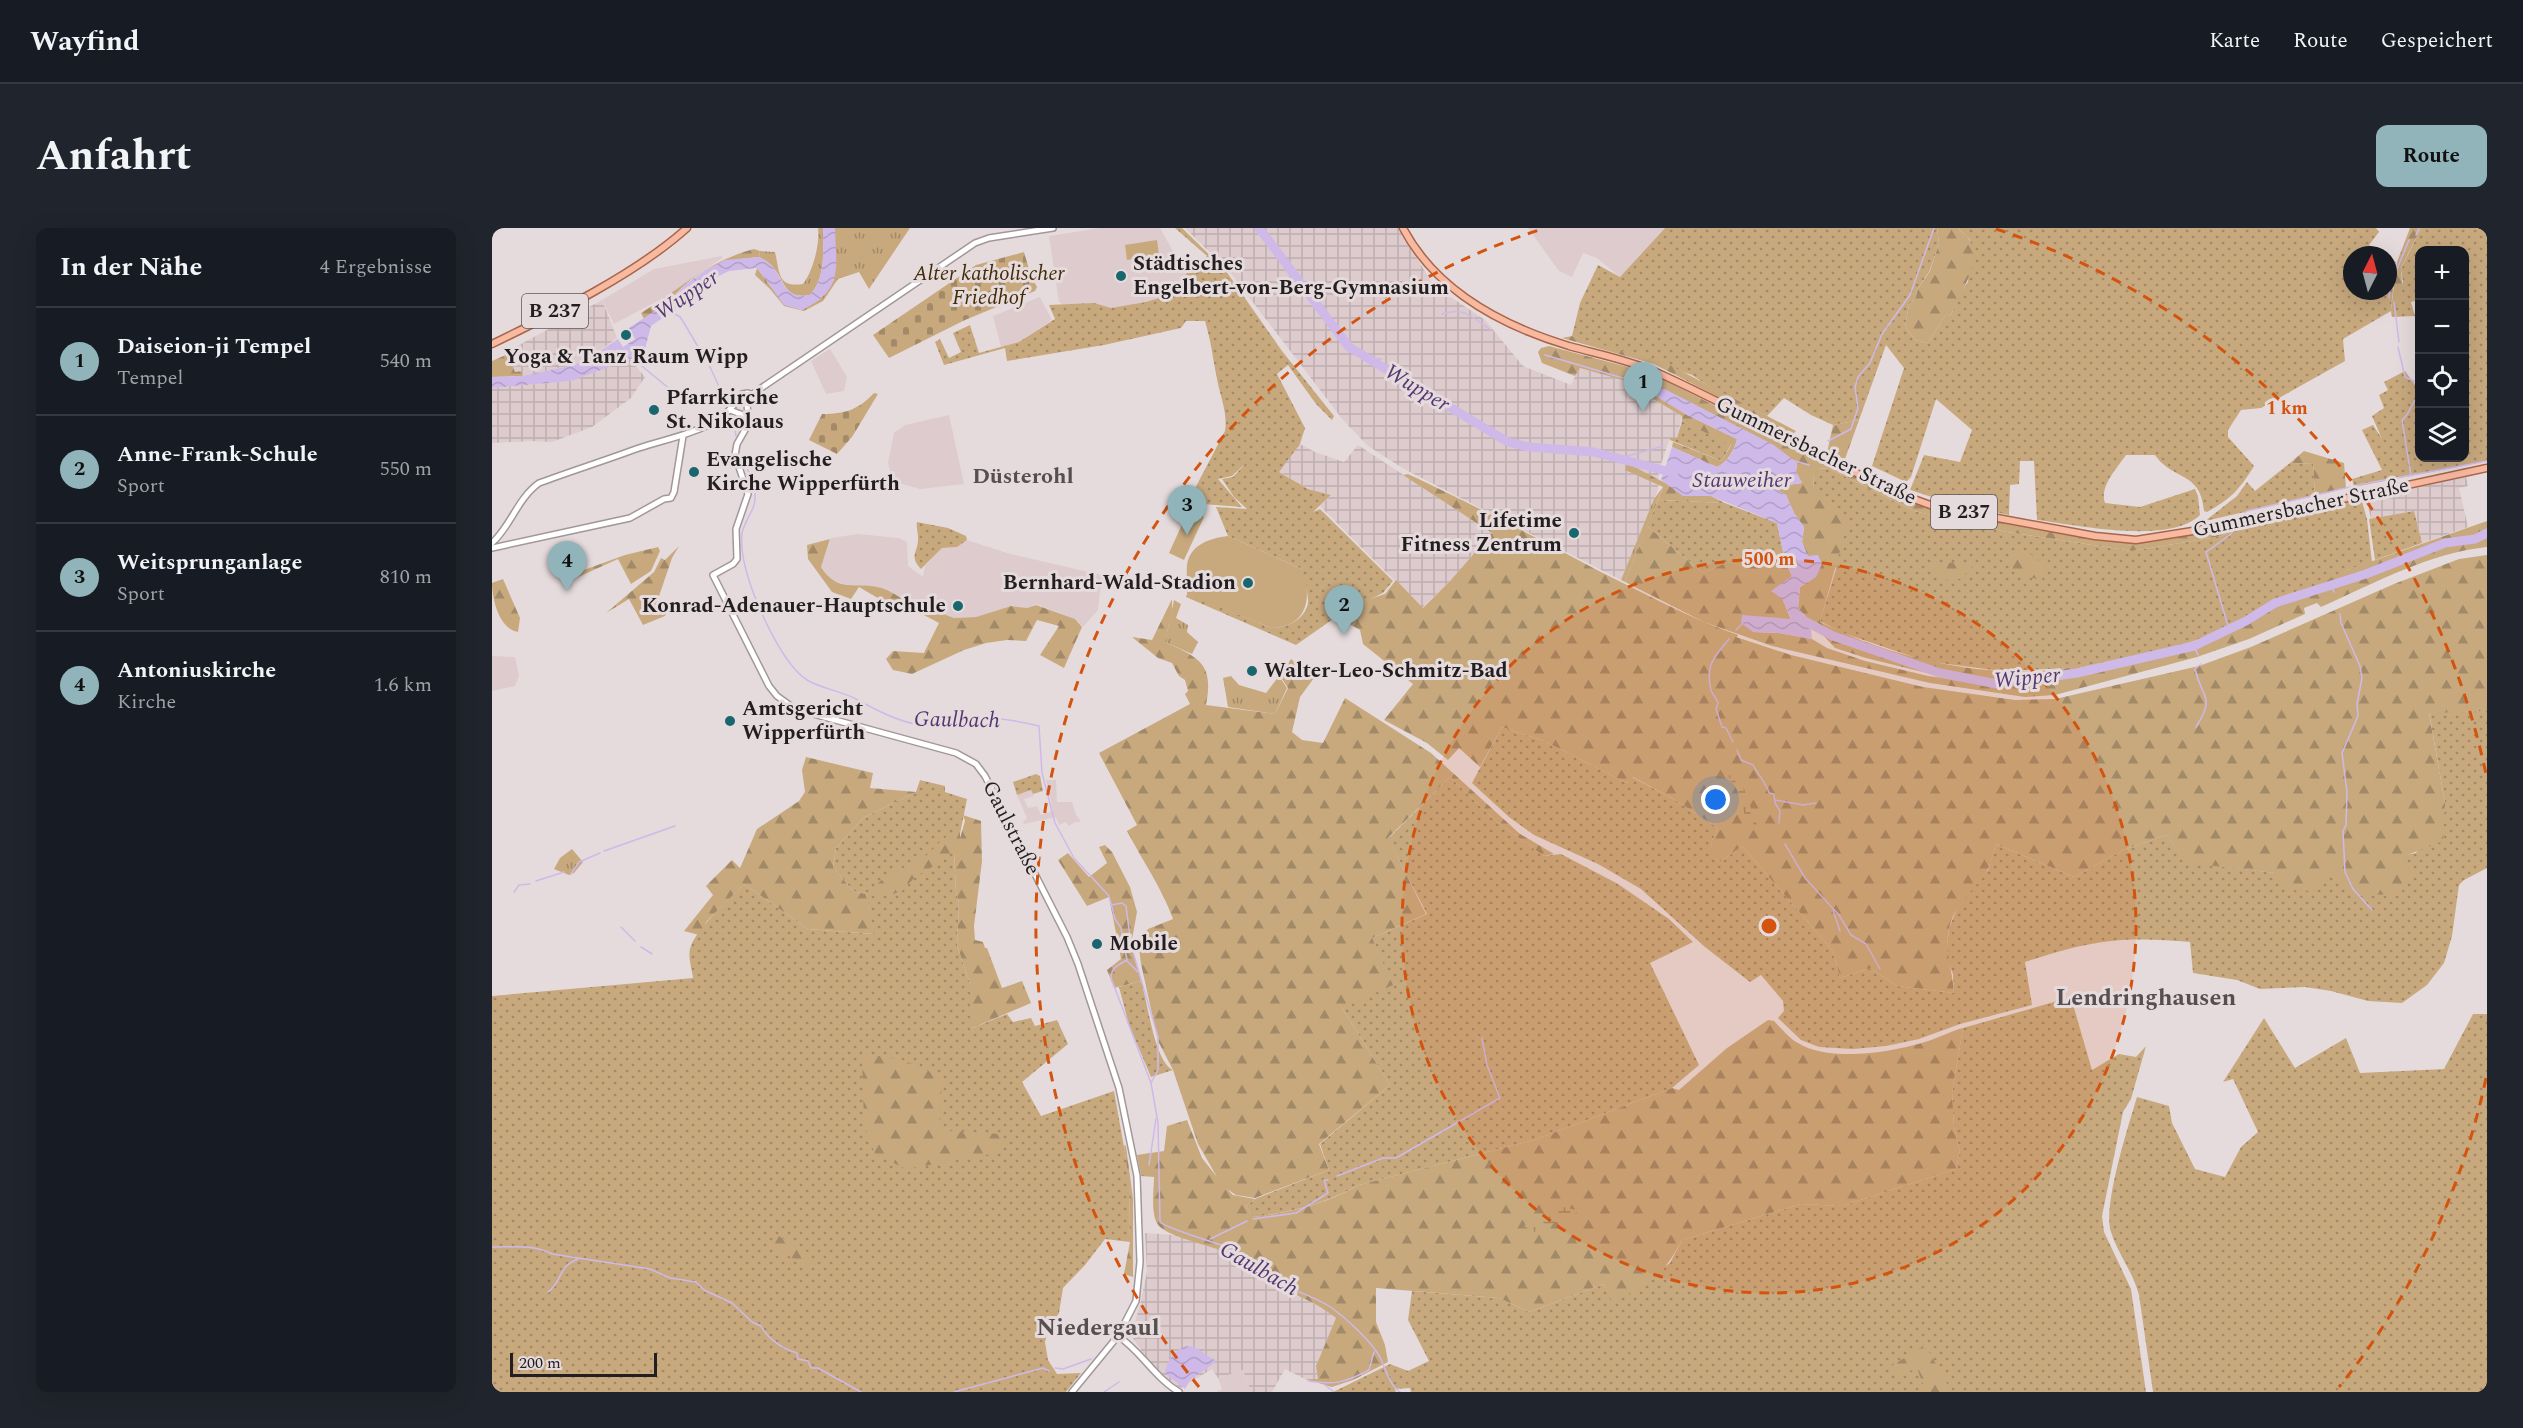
<!DOCTYPE html>
<html lang="de">
<meta charset="utf-8">
<style>
:root{--surface:#171b24;--page:#20242c;--text:#f1f3f6;--muted:#9ea1a6;--line:#363941;--accent:#90b4b9}
body{margin:0;font-family:Spectral,serif;background:var(--page);color:var(--text)}
.controls{position:absolute;right:18px;top:18px;display:grid;overflow:hidden;border-radius:12px;box-shadow:0 6px 24px #0002}
.controls button{width:54px;height:54px;display:grid;place-items:center;padding:0;border:0;border-bottom:2px solid var(--line);background:var(--surface);color:var(--text);font:30px sans-serif}
.compass{position:absolute;left:1851px;top:18px;width:54px;height:54px;border-radius:50%;background:var(--surface);box-shadow:0 6px 24px #0002;rotate:6deg}
.scale{position:absolute;left:18px;bottom:15px;width:147px;box-sizing:border-box;padding-left:6px;border:3px solid #231f20;border-top:0;font-size:16px;line-height:21px;white-space:nowrap;color:#231f20;-webkit-text-stroke:4px #e6dbdc;paint-order:stroke}
.you{position:absolute;left:1224px;top:572px;width:21px;height:21px;margin:-15px;border:4px solid #fff;border-radius:50%;background:#1a73e8;box-shadow:0 0 0 9px #1a73e833}
.badge{display:grid;place-items:center;width:39px;height:39px;border-radius:50%;background:var(--accent);color:#111;font-size:20px;font-weight:700}
.pin{position:absolute;translate:-50% -50px;filter:drop-shadow(0 2px 3px #0008)}
.pin::after{content:'';position:absolute;top:32px;width:21px;height:18px;background:inherit;clip-path:polygon(0 0,100% 0,50% 100%)}
.list{margin:0;padding:0;list-style:none}
h2{display:flex;justify-content:space-between;align-items:center;height:78px;margin:0;padding:0 24px;font-size:26px}
h2 small{font-size:20px;font-weight:400;color:var(--muted)}
.list li{display:grid;grid-template-columns:39px 1fr auto;gap:18px;align-items:center;box-sizing:border-box;height:108px;padding:0 24px;border-top:2px solid var(--line)}
.list b{display:block;font-size:22px;white-space:nowrap}
.list p{margin:0;font-size:20px;white-space:nowrap;color:var(--muted)}
.list em{font-size:20px;font-style:normal;color:var(--muted)}
.icon{flex:none;width:33px;height:33px;fill:none;stroke:currentColor;stroke-width:2;stroke-linecap:round;stroke-linejoin:round}
.map{position:relative;flex:none;width:1995px;height:1164px;overflow:hidden;border-radius:12px}
header{display:flex;align-items:center;gap:36px;box-sizing:border-box;height:84px;padding:0 30px;background:var(--surface);border-bottom:2px solid var(--line)}
header strong{font-size:28px}
nav{display:flex;gap:33px;margin-inline-start:auto;font-size:21px}
.intro{display:flex;align-items:center;justify-content:space-between;box-sizing:border-box;height:144px;padding:0 36px}
h1{margin:0;font-size:42px}
.button{padding:15px 27px;border-radius:12px;background:var(--accent);color:#111;font-size:21px;font-weight:700}
main{display:flex;gap:36px;padding:0 36px}
aside{flex:1;background:var(--surface);border-radius:12px;box-shadow:0 6px 24px #0002}
.map>svg:first-child{display:block}
.built{fill:#ddcbcd}
.industrial{fill:url(#industrial-grid)}
.grass{fill:url(#grass-dots)}
.forest{fill:url(#forest-firs)}
.wetland{fill:url(#wetland-marsh)}
.cemetery{fill:url(#cemetery-stones)}
.park{fill:url(#park-tufts)}
.pitch{fill:#c8a97e}
.water{fill:url(#water-waves)}
.lines{fill:none;stroke-linecap:round;stroke-linejoin:round}
.stream{stroke:#ceb9e9;stroke-width:1.5}
.river{stroke:#ceb9e9;stroke-width:9}
.secondary-casing{stroke:#a29798;stroke-width:8}
.primary-casing{stroke:#a9654a;stroke-width:9}
.secondary{stroke:#fff;stroke-width:5}
.primary{stroke:#f7b9a0;stroke-width:6}
.ring{fill:none;stroke:#d4530e;stroke-width:3;stroke-dasharray:10 8}
.poi-dot{fill:#19666f;stroke:#e6dbdc;stroke-width:2}
.labels{text-anchor:middle;dominant-baseline:central;stroke-width:6;stroke-linejoin:round;paint-order:stroke}
.shield{fill:#e6dbdc;stroke:#5e5758;stroke-width:1.5}
.shield-label{font-size:20px;font-weight:bold;fill:#231f20}
.poi-label{font-size:21px;font-weight:bold;fill:#231f20;stroke:#e6dbdc;text-anchor:start}
.park-label{font-size:21px;font-style:italic;fill:#422c07;stroke:#e6dbdc}
.street-label{font-size:21px;fill:#231f20;stroke:#e6dbdc}
.water-label{font-size:22px;font-style:italic;fill:#553872;stroke:#e6dbdc}
.neighbourhood-label{font-size:22px;font-weight:bold;fill:#574e4f;stroke:#e6dbdc}
.quarter-label{font-size:24px;font-weight:bold;fill:#574e4f;stroke:#e6dbdc}
.centre{fill:#d4530e;stroke:#e6dbdc;stroke-width:3}
.ring-label{font-size:18px;text-anchor:middle;font-weight:bold;fill:#d4530e;stroke:#e6dbdc;stroke-width:6;stroke-linejoin:round;paint-order:stroke}
</style>
<header>
<strong>Wayfind</strong>
<nav><a>Karte</a><a>Route</a><a>Gespeichert</a></nav>
</header>
<div class="intro"><h1>Anfahrt</h1><a class="button">Route</a></div>
<main>
<aside>
<h2>In der Nähe<small>4 Ergebnisse</small></h2>
<ul class="list">
<li><span class="badge">1</span><div><b>Daiseion-ji Tempel</b><p>Tempel</p></div><em>540 m</em></li>
<li><span class="badge">2</span><div><b>Anne-Frank-Schule</b><p>Sport</p></div><em>550 m</em></li>
<li><span class="badge">3</span><div><b>Weitsprunganlage</b><p>Sport</p></div><em>810 m</em></li>
<li><span class="badge">4</span><div><b>Antoniuskirche</b><p>Kirche</p></div><em>1.6 km</em></li>
</ul>
</aside>
<div class="map">
<svg width="1995" height="1164" viewBox="0 0 1995 1164">
<defs>
<pattern id="industrial-grid" width="8" height="8" patternUnits="userSpaceOnUse" patternTransform="scale(1.5)"><rect width="8" height="8" fill="#ddcbcd"/><path d="M0 4h8M4 0v8" fill="none" stroke="#bdaeb0"/></pattern>
<pattern id="grass-dots" width="8" height="8" patternUnits="userSpaceOnUse" patternTransform="scale(1.5)"><rect width="8" height="8" fill="#c8a97e"/><path d="M2 2h.1M6 6h.1" fill="none" stroke="#a28967" stroke-width="1.8" stroke-linecap="round"/></pattern>
<pattern id="forest-firs" width="22" height="20" patternUnits="userSpaceOnUse" patternTransform="scale(1.5)"><rect width="22" height="20" fill="#c8a97e"/><path d="M5 1l3.5 6h-7zM16 11l3.5 6h-7z" fill="#a28967"/></pattern>
<pattern id="wetland-marsh" width="20" height="14" patternUnits="userSpaceOnUse" patternTransform="scale(1.5)"><rect width="20" height="14" fill="#c8a97e"/><path d="M1 5h8M5 5V1M11 12h8M15 12V8" fill="none" stroke="#a28967"/></pattern>
<pattern id="cemetery-stones" width="16" height="16" patternUnits="userSpaceOnUse" patternTransform="scale(1.5)"><rect width="16" height="16" fill="#c8a97e"/><path d="M2 7V4a2 2 0 0 1 4 0v3zM10 15v-3a2 2 0 0 1 4 0v3z" fill="#a28967"/></pattern>
<pattern id="park-tufts" width="24" height="20" patternUnits="userSpaceOnUse" patternTransform="scale(1.5)"><rect width="24" height="20" fill="#c8a97e"/><path d="M3 7l-1-3M5 7V3M7 7l1-3M15 17l-1-3M17 17v-4M19 17l1-3" fill="none" stroke="#a28967"/></pattern>
<pattern id="water-waves" width="16" height="10" patternUnits="userSpaceOnUse" patternTransform="scale(1.5)"><rect width="16" height="10" fill="#ceb9e9"/><path d="M0 5q4-4 8 0t8 0" fill="none" stroke="#b19fc8"/></pattern>
</defs>
<rect width="100%" height="100%" fill="#e6dbdc"/>
<!-- built -->
<g class="built">
<path d="M 608,0 L 668,0 L 699,55 L 694,66 L 639,80 L 577,81 L 567,74 L 557,8 Z"/>
<path d="M 1036,0 L 1173,0 L 1128,49 L 1105,30 L 1091,25 L 1080,49 L 1067,43 Z"/>
<path d="M 230,28 L 230,30 L 171,70 L 122,96 L 110,72 L 162,41 Z"/>
<path d="M 548,69 L 560,92 L 527,114 L 509,119 L 501,88 Z"/>
<path d="M 338,121 L 355,149 L 352,163 L 334,166 L 319,133 Z"/>
<path d="M 457,187 L 472,256 L 428,261 L 407,255 L 399,246 L 396,235 L 402,205 L 413,197 Z"/>
<path d="M 366,306 L 407,310 L 415,314 L 416,338 L 431,349 L 433,338 L 450,320 L 465,319 L 475,312 L 518,326 L 610,347 L 606,382 L 591,399 L 583,391 L 544,376 L 535,380 L 518,378 L 485,389 L 462,390 L 418,374 L 392,360 L 361,358 L 341,353 L 329,339 L 339,310 Z"/>
<path d="M 0,428 L 23,429 L 27,448 L 23,458 L 0,463 Z"/>
<path d="M 554,552 L 564,552 L 565,574 L 580,574 L 584,587 L 589,594 L 583,594 L 577,598 L 574,594 L 567,597 L 564,589 L 532,596 L 531,594 L 535,590 L 525,567 L 539,562 L 542,568 L 532,571 L 536,580 L 545,578 L 549,587 L 561,583 Z"/>
<path d="M 751,1142 L 759,1164 L 725,1164 L 730,1161 L 726,1150 Z"/>
</g>
<!-- industrial -->
<g class="industrial">
<path d="M 693,0 L 907,0 L 941,57 L 993,92 L 1031,138 L 1079,157 L 1087,140 L 1119,148 L 1141,155 L 1149,164 L 1190,188 L 1185,210 L 1178,210 L 1167,242 L 1166,262 L 1129,352 L 912,241 L 876,218 L 851,192 L 737,43 Z"/>
<path d="M 110,72 L 125,110 L 99,129 L 82,137 L 30,148 L 30,143 L 23,144 L 14,124 Z"/>
<path d="M 138,131 L 153,149 L 139,170 L 100,199 L 60,214 L 40,213 L 0,215 L 0,160 L 79,153 Z"/>
<path d="M 808,216 L 823,224 L 852,234 L 866,217 L 1000,305 L 958,353 L 930,380 L 828,278 L 839,267 L 816,261 L 786,243 Z"/>
<path d="M 1974,249 L 1976,258 L 1967,260 L 1976,299 L 1930,315 L 1922,283 L 1879,291 L 1874,271 Z"/>
<path d="M 653,1005 L 682,1007 L 721,1018 L 746,1029 L 779,1054 L 833,1081 L 844,1090 L 824,1138 L 826,1151 L 813,1151 L 793,1141 L 780,1164 L 759,1164 L 751,1142 L 726,1150 L 720,1141 L 689,1160 L 677,1152 L 657,1134 L 639,1107 L 648,1077 L 655,1044 Z"/>
</g>
<!-- grass -->
<g class="grass">
<path d="M 683,0 L 690,0 L 734,43 L 790,123 L 842,188 L 840,192 L 824,176 L 796,137 L 785,146 L 813,200 L 808,216 L 787,244 L 816,261 L 839,267 L 821,284 L 828,281 L 901,353 L 891,365 L 851,384 L 804,417 L 694,369 L 695,366 L 704,369 L 779,400 C 794,400 813,392 816,375 C 817,366 811,351 810,341 L 736,308 L 724,279 L 755,281 L 742,269 L 730,251 L 741,249 L 754,235 L 740,248 L 726,251 L 750,279 L 711,276 L 699,268 L 733,203 C 736,185 728,168 725,151 C 721,131 719,113 713,93 L 694,93 L 689,100 L 612,117 L 515,133 L 513,120 L 452,137 L 443,114 L 448,111 L 457,130 L 469,124 L 461,105 L 478,97 L 487,125 L 527,114 L 563,91 L 557,77 L 602,75 L 619,80 L 654,74 L 677,67 L 689,56 L 694,46 L 715,28 Z"/>
<path d="M 1173,0 L 1445,0 L 1447,15 L 1438,42 L 1425,62 L 1424,69 L 1417,77 L 1413,98 L 1423,112 L 1436,115 L 1453,88 L 1459,87 L 1467,67 L 1476,54 L 1478,12 L 1466,0 L 1884,0 L 1887,4 L 1877,17 L 1893,27 L 1860,27 L 1860,63 L 1896,63 L 1896,29 L 1904,34 L 1899,81 L 1911,54 L 1909,41 L 1929,0 L 1995,0 L 1995,233 L 1862,259 L 1860,251 L 1890,242 L 1870,202 L 1881,197 L 1890,211 L 1880,188 L 1892,180 L 1887,167 L 1896,162 L 1892,154 L 1913,143 L 1927,162 L 1928,230 L 1972,230 L 1972,148 L 1976,146 L 1972,137 L 1972,22 L 1928,22 L 1927,72 L 1919,74 L 1923,88 L 1900,89 L 1899,83 L 1851,111 L 1853,133 L 1769,180 L 1749,182 L 1736,202 L 1736,209 L 1762,238 C 1748,261 1739,271 1715,284 L 1712,283 C 1709,243 1681,253 1663,227 L 1634,227 C 1625,240 1607,259 1613,275 L 1648,279 L 1703,261 L 1706,268 L 1708,287 C 1677,317 1585,297 1545,292 L 1542,233 L 1528,233 L 1527,256 L 1518,257 L 1517,287 L 1455,274 L 1418,262 L 1432,227 L 1468,234 L 1480,202 L 1444,171 L 1419,249 L 1414,254 L 1380,238 L 1412,140 L 1394,117 L 1367,192 L 1341,197 L 1319,187 L 1292,170 L 1275,188 L 1221,161 L 1200,147 L 1080,108 L 1088,75 L 1106,37 L 1128,49 Z"/>
<path d="M 1190,193 L 1239,216 L 1230,233 L 1178,212 L 1178,210 L 1185,210 Z"/>
<path d="M 1798,235 L 1821,236 L 1823,268 L 1713,293 L 1745,268 L 1755,254 L 1763,263 Z"/>
<path d="M 1326,240 L 1338,241 L 1422,283 L 1515,304 L 1640,323 L 1730,308 L 1748,296 L 1869,270 L 1875,291 L 1880,334 L 1855,342 L 1832,356 L 1797,366 L 1728,405 L 1649,429 L 1581,440 L 1509,443 L 1433,433 L 1348,404 L 1328,393 L 1344,341 L 1322,260 L 1321,247 Z"/>
<path d="M 1166,272 L 1233,275 L 1285,295 L 1293,333 L 1261,324 L 1254,340 L 1236,334 L 1211,345 L 1155,298 Z"/>
<path d="M 1922,283 L 1930,315 L 1883,332 L 1877,291 Z"/>
<path d="M 425,294 L 456,300 L 474,308 L 475,312 L 465,319 L 450,320 L 429,341 C 416,327 427,324 426,309 C 426,303 424,300 425,294 Z"/>
<path d="M 1995,483 L 1995,640 L 1972,652 L 1967,657 L 1960,708 L 1952,735 L 1935,757 L 1910,775 L 1876,773 L 1839,763 L 1813,759 L 1768,761 L 1745,752 L 1701,745 L 1698,714 C 1672,712 1645,710 1619,713 C 1590,716 1560,725 1533,734 L 1540,777 L 1468,796 L 1427,811 L 1394,818 L 1361,821 L 1327,819 L 1309,812 L 1286,790 L 1292,783 L 1291,773 L 1269,747 L 1258,754 L 1213,719 L 1149,661 L 1106,636 L 1042,607 L 1017,589 L 980,555 L 1010,499 L 1052,513 L 1135,555 L 1140,549 L 1185,573 L 1226,600 L 1220,613 L 1219,628 L 1228,634 L 1250,618 L 1341,723 L 1348,750 L 1378,740 L 1405,758 L 1462,765 L 1461,746 L 1454,728 L 1457,700 L 1466,678 L 1496,642 L 1504,616 L 1582,649 L 1631,622 L 1674,607 L 1697,634 L 1783,645 L 1839,641 L 1924,625 L 1953,575 L 1937,484 Z"/>
<path d="M 544,546 L 548,548 L 551,563 L 541,566 L 539,562 L 525,567 L 521,554 Z"/>
<path d="M 958,549 L 1005,594 L 1052,628 L 1069,626 L 1126,656 L 1177,691 L 1201,714 L 1158,735 L 1207,837 L 1180,860 L 1042,912 L 867,957 C 832,976 800,984 761,989 L 754,978 L 763,971 L 837,942 L 828,916 L 898,857 L 850,780 L 880,710 L 935,686 L 896,611 Z"/>
<path d="M 428,552 L 453,558 L 453,564 L 475,571 L 466,616 L 462,625 L 464,664 L 467,675 L 465,717 L 478,756 L 478,801 L 515,786 L 521,794 L 539,790 L 543,798 L 565,792 L 576,816 L 530,854 L 549,888 L 622,863 L 637,947 L 638,1014 L 613,1011 L 593,1037 L 571,1060 L 567,1085 L 556,1103 L 553,1114 L 556,1132 L 565,1146 L 589,1145 L 574,1164 L 0,1164 L 0,768 L 201,750 C 200,742 196,730 198,721 C 202,703 238,670 252,656 L 316,701 L 381,706 L 374,666 L 361,663 L 341,639 L 344,620 L 371,590 L 424,564 Z"/>
<path d="M 649,753 C 656,774 662,833 681,842 L 659,849 L 637,797 L 627,759 Z"/>
<path d="M 1569,772 L 1582,780 L 1600,842 L 1627,826 L 1644,829 L 1654,818 L 1639,871 L 1631,884 L 1610,988 L 1612,1004 L 1639,1061 L 1654,1164 L 919,1164 L 918,1160 L 903,1161 L 904,1164 L 841,1164 L 898,1136 L 916,1143 L 937,1133 L 916,1092 L 920,1063 L 1007,1070 L 1037,1084 L 1112,1056 L 1121,1073 L 1178,1035 L 1190,1012 L 1309,976 L 1350,978 L 1464,941 L 1468,923 L 1462,899 L 1460,864 L 1471,800 Z"/>
<path d="M 1981,786 L 1995,786 L 1995,1164 L 1661,1164 L 1647,1067 C 1641,1044 1626,1026 1619,1004 C 1610,979 1637,896 1645,869 L 1677,878 L 1680,895 L 1703,941 L 1733,949 L 1749,919 L 1766,904 L 1741,851 L 1731,854 L 1772,790 L 1803,840 L 1854,810 L 1868,845 L 1952,841 Z"/>
</g>
<!-- forest -->
<g class="forest">
<path d="M 1445,0 L 1466,0 C 1469,4 1473,6 1476,10 C 1493,31 1467,67 1459,87 L 1453,88 L 1436,115 L 1423,112 L 1413,98 L 1417,77 L 1424,69 L 1425,62 L 1438,43 L 1447,15 Z"/>
<path d="M 1918,0 L 1929,0 L 1909,40 L 1911,73 L 1899,82 L 1905,34 Z"/>
<path d="M 262,21 L 268,23 L 267,29 C 237,32 219,35 195,55 C 181,67 169,84 152,91 L 149,85 C 188,61 216,33 262,21 Z"/>
<path d="M 1080,108 L 1174,135 L 1304,203 L 1300,207 L 1162,136 L 1070,110 Z"/>
<path d="M 1057,118 L 1147,142 L 1170,151 L 1412,273 L 1444,282 L 1623,314 L 1659,314 L 1748,296 L 1730,308 L 1640,323 L 1515,304 L 1422,283 L 1338,241 L 1327,240 L 1321,247 L 1322,260 L 1357,291 L 1328,394 C 1384,422 1446,439 1508,443 C 1555,446 1603,436 1649,429 L 1583,446 L 1505,455 L 1439,446 L 1374,430 L 1343,420 L 1306,380 L 1308,359 L 1324,349 L 1310,314 L 1312,299 L 1302,285 L 1294,267 L 1275,257 L 1278,248 L 1296,257 L 1310,255 L 1304,244 L 1305,235 C 1260,200 1205,182 1153,161 L 1195,187 L 1245,211 C 1243,221 1235,235 1225,239 L 1180,219 L 1181,214 L 1230,233 L 1239,217 L 1190,193 L 1190,188 L 1149,164 L 1141,155 L 1088,140 L 1083,148 L 1050,135 L 1046,124 L 1049,120 Z"/>
<path d="M 16,126 L 23,144 L 30,143 L 30,148 L 0,149 L 0,133 Z"/>
<path d="M 1367,192 L 1353,231 L 1335,225 L 1341,197 Z"/>
<path d="M 1812,223 L 1852,235 L 1854,260 L 1823,268 L 1821,236 L 1798,235 Z"/>
<path d="M 1135,235 L 1177,257 L 1191,267 L 1219,268 L 1233,275 L 1166,272 L 1171,259 L 1133,242 Z"/>
<path d="M 916,246 C 980,276 1045,310 1105,342 C 1152,365 1197,390 1246,407 L 1244,409 L 1299,427 L 1431,459 L 1523,472 L 1563,471 L 1707,438 L 1759,419 L 1902,356 L 1967,331 L 1995,327 L 1995,483 L 1937,485 L 1953,575 L 1951,613 L 1913,628 L 1920,650 L 1907,667 L 1860,666 L 1839,641 L 1822,663 L 1792,662 L 1783,645 L 1697,635 L 1674,607 L 1631,622 L 1582,649 L 1504,616 C 1501,625 1499,635 1495,643 C 1482,663 1462,676 1457,701 C 1452,725 1461,742 1462,765 L 1405,758 L 1378,740 L 1348,750 L 1341,723 L 1250,618 L 1228,634 L 1218,628 L 1220,613 L 1226,600 L 1185,573 L 1141,549 L 1135,555 L 1052,513 L 1010,499 L 988,539 L 967,520 L 956,532 L 935,515 L 892,492 L 921,456 L 871,416 L 868,402 L 845,389 L 865,375 L 893,366 L 904,352 L 931,380 L 958,353 L 1000,305 L 911,247 Z"/>
<path d="M 1995,293 L 1995,319 C 1937,325 1883,355 1829,379 L 1825,375 L 1812,380 L 1813,386 L 1757,411 L 1705,429 L 1563,467 L 1533,469 L 1438,455 L 1280,418 L 1212,394 L 1133,354 L 1155,298 L 1211,345 L 1236,334 L 1254,339 L 1260,324 L 1293,333 L 1300,348 L 1291,372 L 1299,392 L 1260,404 L 1287,405 L 1320,411 L 1335,420 L 1373,433 L 1436,448 L 1506,457 L 1585,448 L 1646,433 L 1704,413 L 1728,408 L 1855,342 Z"/>
<path d="M 338,311 L 329,339 C 346,366 364,353 390,360 C 399,363 407,369 416,374 L 411,381 L 396,376 L 367,359 L 359,371 L 340,364 L 316,331 L 315,317 Z"/>
<path d="M 187,318 L 180,330 L 164,377 L 176,383 L 173,388 L 151,397 L 137,371 L 114,385 L 162,344 L 169,330 L 173,332 Z"/>
<path d="M 166,319 L 168,323 L 159,343 L 139,356 L 126,331 L 84,350 L 81,346 L 133,327 Z"/>
<path d="M 1535,323 L 1553,339 L 1550,353 L 1518,342 L 1517,327 Z"/>
<path d="M 1468,333 L 1481,338 L 1468,351 L 1449,352 L 1440,338 Z"/>
<path d="M 11,351 L 28,390 L 26,404 C 7,401 0,371 0,355 Z"/>
<path d="M 680,371 L 680,383 L 673,414 C 708,430 722,436 714,477 L 783,486 L 796,460 L 788,448 L 799,431 L 822,450 L 808,469 L 800,504 L 810,512 L 831,515 L 853,470 L 939,525 L 1028,606 L 1062,626 L 1052,628 L 1005,594 L 958,549 L 896,610 L 934,686 L 880,710 L 901,757 L 850,780 L 898,857 L 827,916 L 837,942 L 763,970 L 744,967 L 735,961 L 741,967 L 763,971 L 754,978 L 761,989 C 801,984 831,977 867,957 L 1042,912 L 1180,860 L 1187,862 L 1235,820 L 1276,792 L 1282,793 C 1290,801 1296,809 1306,815 C 1338,835 1402,824 1436,813 C 1448,809 1459,803 1471,800 L 1460,864 L 1462,899 L 1468,923 L 1464,941 L 1350,978 L 1309,976 L 1190,1012 C 1169,1051 1158,1055 1120,1074 L 1112,1056 L 1037,1084 L 1007,1070 L 884,1060 L 884,1094 L 893,1117 L 896,1134 L 861,1152 L 840,1159 L 813,1151 L 826,1151 L 824,1138 L 844,1090 C 825,1074 802,1067 780,1055 C 767,1048 757,1034 744,1028 C 726,1019 678,1010 667,998 C 658,988 662,962 662,949 L 649,948 L 645,927 L 672,923 L 675,898 L 695,892 L 710,930 L 725,949 L 706,916 L 681,842 L 666,813 L 649,736 L 646,712 L 656,701 L 681,691 C 670,660 650,632 635,603 L 645,597 L 607,525 L 698,476 L 693,466 L 696,463 L 693,452 L 687,448 L 680,435 L 666,430 L 640,409 L 660,412 Z"/>
<path d="M 544,377 L 583,391 L 590,399 L 572,440 L 548,427 L 567,398 L 545,392 L 534,413 L 515,412 L 494,415 L 472,422 L 420,446 L 401,442 L 394,431 L 401,423 L 432,425 L 447,395 L 430,386 L 433,379 L 462,390 L 484,389 L 519,378 L 535,380 Z"/>
<path d="M 314,529 L 381,545 L 378,560 L 424,564 L 371,590 L 344,620 L 341,639 L 361,663 L 374,666 L 382,706 L 316,701 L 252,656 L 215,693 L 207,707 L 192,703 L 221,667 L 214,658 L 240,632 L 248,640 L 265,601 L 307,573 L 313,564 L 310,542 Z"/>
<path d="M 471,587 L 489,593 L 490,633 L 482,698 L 483,712 L 491,714 L 493,720 L 495,720 L 510,760 L 530,753 L 539,775 L 478,801 L 478,756 L 465,717 L 467,675 L 464,664 L 462,625 L 459,624 L 457,629 L 423,649 L 410,663 L 398,667 L 375,665 L 393,649 L 433,629 L 451,611 L 468,600 L 468,610 L 473,593 Z"/>
<path d="M 613,617 L 620,624 L 638,659 L 645,684 L 639,717 L 649,753 L 622,760 L 615,742 L 629,731 L 617,669 L 595,678 L 566,632 L 576,625 L 597,649 L 615,635 L 607,619 Z"/>
<path d="M 370,825 C 396,830 432,833 450,854 L 447,902 L 507,906 L 511,924 L 414,941 L 383,926 L 372,897 Z"/>
<path d="M 632,917 L 634,918 L 641,971 L 641,1049 L 632,1046 L 638,1014 L 637,955 Z"/>
<path d="M 283,1006 L 319,1026 L 318,1040 L 279,1018 Z"/>
<path d="M 1433,1117 L 1460,1164 L 1434,1164 L 1425,1140 L 1406,1148 L 1398,1139 Z"/>
</g>
<!-- wetland -->
<g class="wetland">
<path d="M 1239,536 L 1251,558 L 1265,597 L 1257,600 L 1245,562 L 1232,541 Z"/>
<path d="M 1072,979 L 1088,983 L 1043,1004 L 1032,998 Z"/>
</g>
<!-- cemetery -->
<g class="cemetery">
<path d="M 532,24 L 539,48 L 545,59 L 543,63 L 473,92 L 397,130 L 381,107 L 484,37 Z"/>
<path d="M 382,165 L 386,166 L 360,209 L 345,226 L 317,212 L 330,186 C 353,186 366,182 382,165 Z"/>
</g>
<!-- park -->
<g class="park">
<path d="M 326,0 L 331,0 C 331,22 334,50 318,67 C 291,72 294,52 279,37 C 276,34 271,31 267,29 L 268,23 L 283,24 C 288,44 285,60 311,56 C 321,43 328,16 326,0 Z"/>
<path d="M 343,0 L 418,0 L 377,61 L 367,44 L 346,51 L 331,73 L 312,83 L 292,78 L 278,61 L 263,47 L 265,40 L 292,76 L 310,82 L 342,52 Z"/>
<path d="M 1171,259 L 1133,354 L 1129,352 L 1162,271 Z"/>
<path d="M 682,372 L 689,376 L 684,390 L 696,397 L 695,404 L 706,414 L 700,426 L 673,414 Z"/>
<path d="M 739,448 L 747,457 L 774,465 L 787,448 L 795,460 L 783,486 L 736,479 L 731,450 Z"/>
<path d="M 80,621 L 91,634 L 82,645 L 77,647 L 62,641 L 68,630 Z"/>
</g>
<!-- pitch -->
<g class="pitch">
<path d="M 665,12 L 667,27 L 635,32 L 633,17 Z"/>
<path d="M 697,281 L 712,289 L 692,332 L 677,325 Z"/>
<path d="M 736,308 L 810,341 C 821,371 815,399 779,400 L 695,366 C 696,356 694,347 695,337 C 698,316 719,310 736,308 Z"/>
</g>
<!-- water -->
<g class="water">
<path d="M 331,0 L 343,0 C 344,40 352,62 310,82 L 292,77 L 265,40 L 237,43 L 211,56 L 199,64 L 185,80 L 159,98 L 153,121 L 139,131 L 79,153 L 0,160 L 0,149 L 30,148 L 82,137 L 99,129 L 126,111 L 131,119 L 143,111 L 137,100 L 176,74 L 194,56 L 214,42 L 233,32 L 267,29 C 271,31 276,34 279,37 C 293,52 291,72 318,67 C 334,50 331,22 331,0 Z"/>
<path d="M 1155,152 L 1282,217 L 1305,235 L 1304,244 L 1310,255 L 1296,257 L 1278,248 L 1275,257 L 1294,267 L 1302,285 L 1312,299 L 1310,314 L 1316,328 L 1326,327 L 1330,336 L 1324,349 L 1308,359 L 1306,380 L 1318,394 L 1320,411 L 1287,405 L 1261,404 L 1249,395 L 1250,387 L 1299,391 L 1291,372 L 1279,363 L 1300,348 L 1293,333 L 1285,295 L 1219,268 L 1191,268 L 1169,252 L 1180,219 L 1225,239 C 1235,235 1243,222 1245,211 L 1195,187 L 1152,161 L 1152,156 Z"/>
<path d="M 695,1118 C 707,1118 714,1129 725,1133 L 698,1152 L 693,1161 L 673,1145 C 675,1132 683,1122 695,1118 Z"/>
</g>
<g class="lines">
<!-- stream -->
<g class="stream">
<path d="M 1924,7 L 1927,0"/>
<path d="M 1897,70 L 1898,58 L 1917,12"/>
<path d="M 1902,74 L 1907,114"/>
<path d="M 178,83 L 188,89 L 192,95 L 218,139 L 230,165"/>
<path d="M 950,86 C 973,78 980,90 999,102"/>
<path d="M 1906,119 L 1913,149 L 1928,156"/>
<path d="M 1053,127 L 1151,156"/>
<path d="M 877,131 L 890,131"/>
<path d="M 145,134 L 179,162"/>
<path d="M 241,188 L 244,208"/>
<path d="M 1336,213 L 1359,201 L 1366,180 L 1363,159 L 1366,149 L 1378,135 L 1390,106 L 1418,67 L 1442,0"/>
<path d="M 249,229 C 257,244 268,262 261,280 C 257,289 252,296 250,305 C 249,316 251,331 254,342 C 262,372 289,435 315,452 C 330,461 350,463 366,472 C 382,481 411,497 430,496 C 443,495 457,490 471,489 C 497,488 522,492 547,498 L 550,545 L 563,595 L 582,630 L 617,668 L 623,691 L 629,700 L 635,732 C 627,737 619,739 619,750 L 659,855"/>
<path d="M 1129,230 L 1171,218"/>
<path d="M 1299,232 L 1317,237"/>
<path d="M 1919,248 L 1910,192 C 1919,186 1918,174 1928,167"/>
<path d="M 1752,285 L 1755,283 L 1871,256 L 1995,233"/>
<path d="M 1839,357 L 1842,364"/>
<path d="M 1848,386 L 1849,395 L 1868,438 L 1870,450 L 1865,476 L 1866,488 L 1850,525 L 1855,564 L 1854,597 L 1851,603 L 1853,644 L 1861,661 L 1880,682"/>
<path d="M 1737,401 L 1714,324 L 1739,306 L 1742,300 L 1754,296"/>
<path d="M 1244,402 L 1251,395"/>
<path d="M 1237,411 C 1222,430 1213,436 1219,462 C 1221,468 1224,469 1226,475 L 1224,481 L 1230,499 L 1234,500 L 1241,514"/>
<path d="M 1702,418 L 1706,427"/>
<path d="M 1704,499 C 1724,467 1710,472 1703,441 L 1709,436"/>
<path d="M 1245,522 L 1249,532 L 1261,537 C 1265,545 1276,558 1277,565 L 1282,566 L 1283,575 L 1288,583 L 1287,595"/>
<path d="M 1283,572 L 1311,577 L 1324,575"/>
<path d="M 1293,616 L 1313,650 L 1347,687 L 1359,707 L 1374,716 L 1388,741"/>
<path d="M 112,623 L 183,598"/>
<path d="M 79,646 L 87,634 L 108,625"/>
<path d="M 44,653 L 72,644"/>
<path d="M 22,664 L 27,657 L 38,656"/>
<path d="M 619,677 L 630,675 L 634,678 L 639,717 L 666,809 L 666,842 L 659,855 L 666,895 L 668,994 C 675,1001 723,1014 737,1020 C 753,1027 764,1045 781,1053 C 801,1063 821,1067 840,1080 C 855,1091 878,1112 888,1129 C 893,1140 898,1158 908,1164"/>
<path d="M 1341,682 L 1348,703"/>
<path d="M 129,699 L 143,713"/>
<path d="M 149,719 L 160,726"/>
<path d="M 635,733 L 646,744"/>
<path d="M 657,937 L 664,891"/>
<path d="M 845,948 L 891,930 L 904,930 L 1008,870 L 995,837 L 990,810"/>
<path d="M 761,991 L 804,985 L 836,965 L 832,952 L 836,952"/>
<path d="M 718,1011 L 755,993"/>
<path d="M 0,1019 C 19,1019 43,1016 60,1026 L 158,1041 L 178,1050 L 204,1054 L 212,1062 L 240,1075 L 260,1094 L 269,1098 C 276,1111 291,1121 305,1125 L 306,1131 L 316,1133 L 319,1140 L 326,1140 L 369,1164"/>
<path d="M 56,1064 C 72,1052 64,1040 86,1031"/>
<path d="M 563,1140 L 571,1141 L 599,1131"/>
<path d="M 816,1153 C 843,1157 852,1155 877,1142 L 882,1124"/>
<path d="M 833,1157 L 842,1164"/>
<path d="M 462,1164 L 551,1140 L 557,1143"/>
<path d="M 612,1164 L 627,1154"/>
</g>
<!-- river -->
<g class="river">
<path d="M 767,0 L 857,119 L 1016,214 L 1037,219 L 1102,224 L 1182,245"/>
<path d="M 1307,390 L 1341,408 L 1448,445 L 1505,456 L 1585,445 L 1702,418 L 1754,393 L 1783,375 L 1874,346 L 1953,315 L 1983,311 L 1995,305"/>
</g>
<defs>
<g id="secondary">
<path d="M 259,167 L 483,15 L 497,10 L 561,0"/>
<path d="M 255,177 L 257,195 L 245,216 L 243,227 L 256,266 L 244,301 L 245,331 L 241,336 L 221,347 L 277,458 L 285,468 L 303,481 L 464,525 L 484,536 L 493,548 L 575,709 L 586,736 L 627,860 L 645,948 L 648,1034 L 644,1073 L 626,1108 L 580,1164"/>
<path d="M 238,182 L 251,187 L 257,195"/>
<path d="M 0,315 C 19,298 25,271 47,255 C 80,243 114,232 147,220 C 186,207 228,203 250,166 L 256,165 L 259,167"/>
<path d="M 0,320 L 138,290 L 172,271 L 179,270 L 182,264 L 191,208"/>
<path d="M 626,1108 C 649,1123 662,1149 687,1164"/>
</g>
<g id="primary">
<path d="M 911,0 C 944,63 1011,98 1077,118 C 1106,126 1137,132 1164,144 C 1244,180 1321,224 1400,263 L 1441,278 L 1603,308 L 1644,312 L 1707,302 L 1995,240"/>
<path d="M 0,116 C 62,86 144,46 195,0"/>
</g>
</defs>
<!-- secondary casing -->
<use href="#secondary" class="secondary-casing"/>
<!-- primary casing -->
<use href="#primary" class="primary-casing"/>
<!-- secondary -->
<use href="#secondary" class="secondary"/>
<!-- primary -->
<use href="#primary" class="primary"/>
</g>
<!-- distance rings -->
<circle cx="1277" cy="698" r="367" fill="#d4530e" fill-opacity=".12"/>
<g class="ring">
<circle cx="1277" cy="698" r="367"/>
<path d="M1994 850A733 733 0 0 1 1847 1159M707 1159A733 733 0 0 1 1050 1M1504 1A733 733 0 0 1 1994 546"/>
</g>
<!-- markers -->
<g class="poi-dot">
<circle cx="629" cy="48" r="6"/>
<circle cx="134" cy="107" r="6"/>
<circle cx="162" cy="182" r="6"/>
<circle cx="202" cy="244" r="6"/>
<circle cx="1082" cy="305" r="6"/>
<circle cx="756" cy="355" r="6"/>
<circle cx="466" cy="378" r="6"/>
<circle cx="760" cy="443" r="6"/>
<circle cx="238" cy="493" r="6"/>
<circle cx="605" cy="716" r="6"/>
</g>
<g class="labels">
<!-- shield labels -->
<g class="shield">
<rect x="30" y="66" width="66" height="34" rx="4.5"/>
<rect x="1439" y="267" width="66" height="34" rx="4.5"/>
</g>
<g class="shield-label">
<text x="63" y="83">B 237</text>
<text x="1472" y="284">B 237</text>
</g>
<!-- poi labels -->
<g class="poi-label">
<text x="641" y="36">Städtisches<tspan x="641" dy="24">Engelbert-von-Berg-Gymnasium</tspan></text>
<text x="134" y="129" text-anchor="middle">Yoga &amp; Tanz Raum Wipp</text>
<text x="174" y="170">Pfarrkirche<tspan x="174" dy="24">St. Nikolaus</tspan></text>
<text x="214" y="232">Evangelische<tspan x="214" dy="24">Kirche Wipperfürth</tspan></text>
<text x="1070" y="293" text-anchor="end">Lifetime<tspan x="1070" dy="24">Fitness Zentrum</tspan></text>
<text x="744" y="355" text-anchor="end">Bernhard-Wald-Stadion</text>
<text x="454" y="378" text-anchor="end">Konrad-Adenauer-Hauptschule</text>
<text x="772" y="443">Walter-Leo-Schmitz-Bad</text>
<text x="250" y="481">Amtsgericht<tspan x="250" dy="24">Wipperfürth</tspan></text>
<text x="617" y="716">Mobile</text>
</g>
<!-- park labels -->
<g class="park-label">
<text x="497" y="46">Alter katholischer<tspan x="497" dy="24">Friedhof</tspan></text>
</g>
<!-- street labels -->
<g class="street-label">
<text transform="translate(1324 223) rotate(26)">Gummersbacher Straße</text>
<text transform="translate(1809 280) rotate(-12)">Gummersbacher Straße</text>
<text transform="translate(519 600) rotate(63)">Gaulstraße</text>
</g>
<!-- water labels -->
<g class="water-label">
<text transform="translate(195 67) rotate(-34)">Wupper</text>
<text transform="translate(925 160) rotate(31)">Wupper</text>
<text x="1250" y="252">Stauweiher</text>
<text transform="translate(1535 450) rotate(-5)">Wipper</text>
<text transform="translate(465 492) rotate(1)">Gaulbach</text>
<text transform="translate(767 1041) rotate(30)">Gaulbach</text>
</g>
<!-- neighbourhood labels -->
<g class="neighbourhood-label">
<text x="531" y="248">Düsterohl</text>
</g>
<!-- quarter labels -->
<g class="quarter-label">
<text x="1654" y="770">Lendringhausen</text>
<text x="606" y="1100">Niedergaul</text>
</g>
</g>
<circle cx="1277" cy="698" r="9" class="centre"/>
<g class="ring-label">
<text x="1795" y="186">1 km</text>
<text x="1277" y="337">500 m</text>
</g>
</svg>
<div class="controls">
<button>+</button>
<button>−</button>
<button><svg class="icon" aria-label="locate" viewBox="0 0 24 24"><circle cx="12" cy="12" r="6"/><path d="M12 2v4M12 18v4M2 12h4M18 12h4"/></svg></button>
<button><svg class="icon" aria-label="layers" viewBox="0 0 24 24"><path d="M12 4l9 5-9 5-9-5zM3 14l9 5 9-5"/></svg></button>
</div>
<svg class="compass" viewBox="-18 -18 36 36"><path d="M0-13l5 13h-10z" fill="#e53935"/><path d="M0 13l5-13h-10z" fill="#9ea1a6"/></svg>
<div class="scale">200 m</div>
<div class="you"></div>
<div class="pin badge" style="left:1151px;top:184px">1</div>
<div class="pin badge" style="left:852px;top:407px">2</div>
<div class="pin badge" style="left:695px;top:307px">3</div>
<div class="pin badge" style="left:75px;top:363px">4</div>
</div>
</main>
